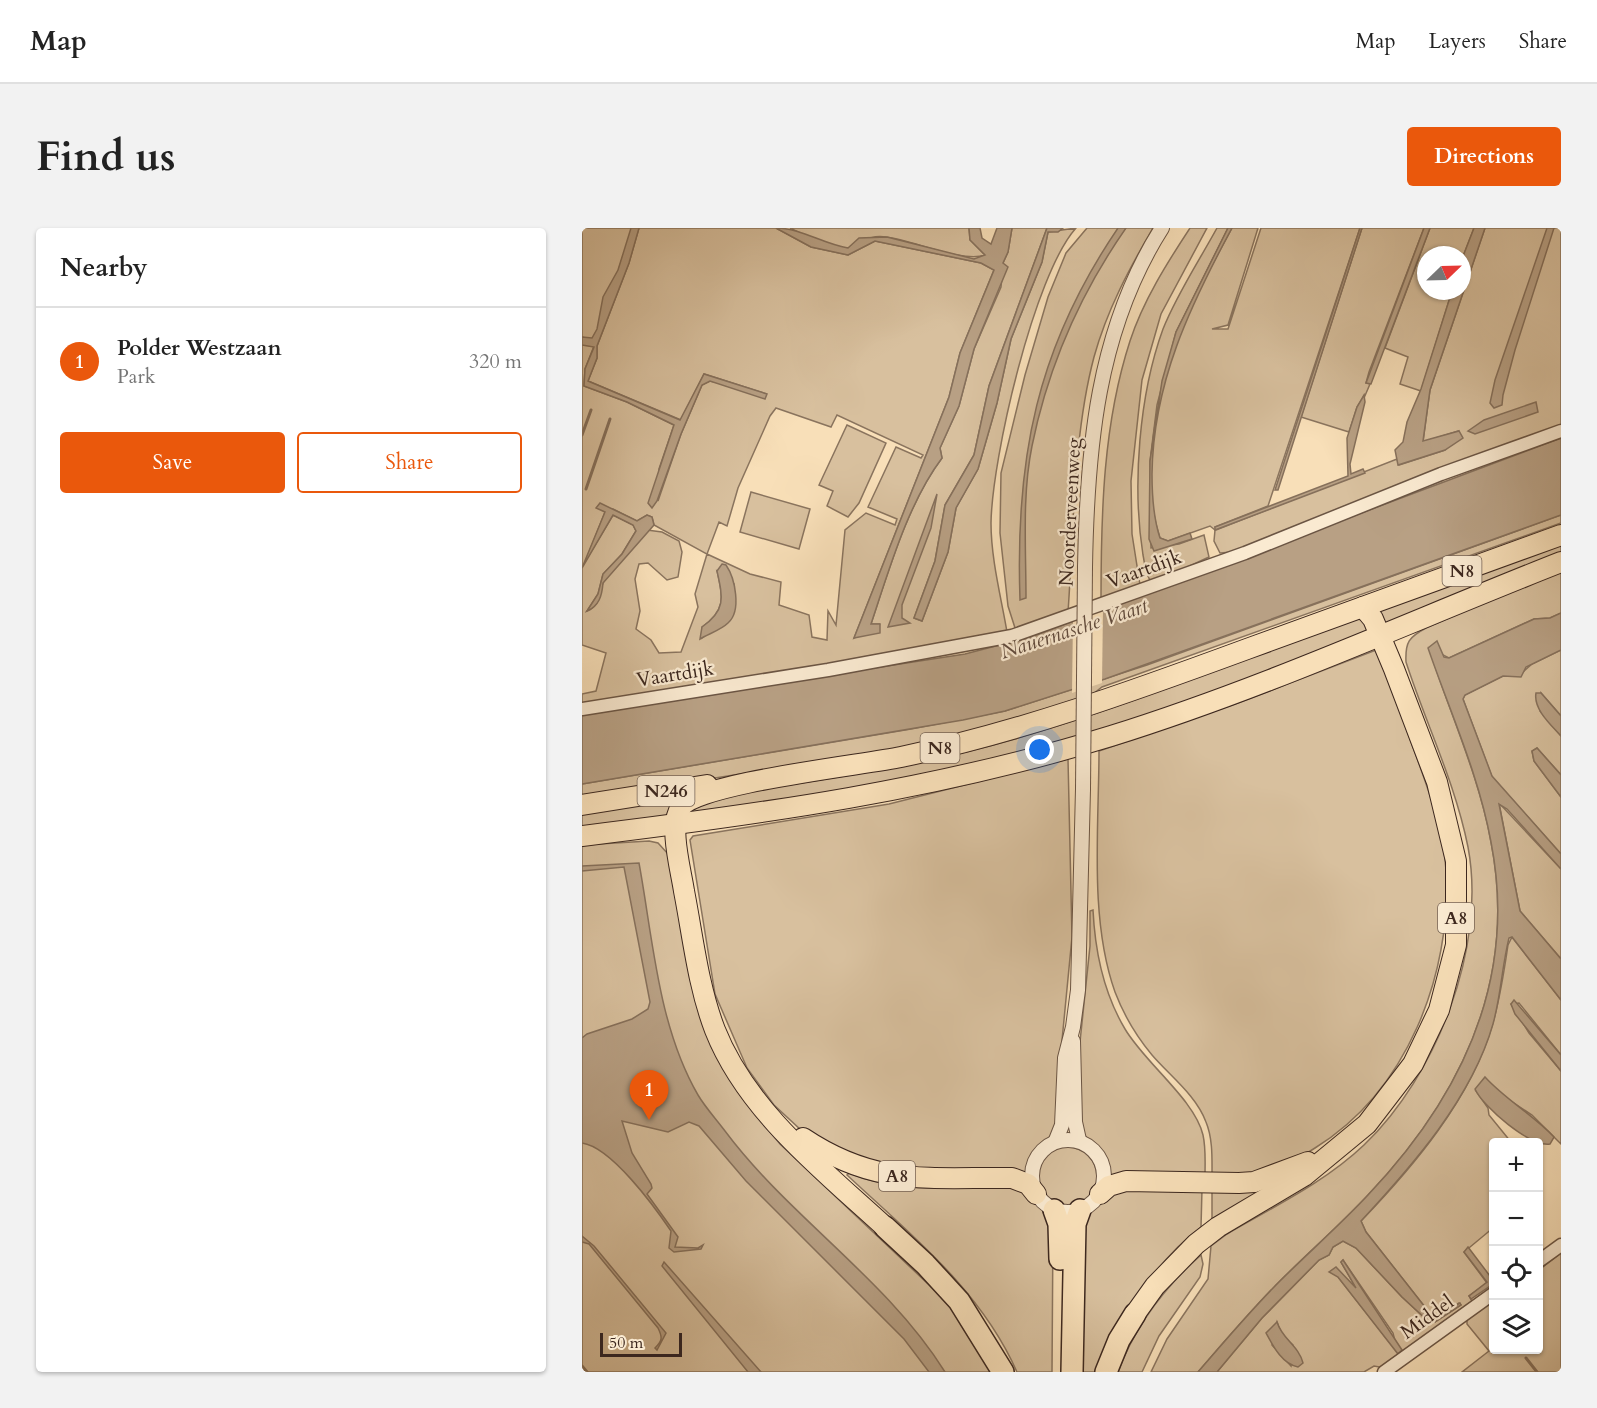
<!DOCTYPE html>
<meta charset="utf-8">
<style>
:root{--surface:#fff;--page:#f2f2f2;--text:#222;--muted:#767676;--line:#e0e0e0;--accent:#ea580c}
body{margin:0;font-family:Cardo,serif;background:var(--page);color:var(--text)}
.controls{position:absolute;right:18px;bottom:18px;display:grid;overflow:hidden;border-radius:6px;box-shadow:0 2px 4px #0004}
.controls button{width:54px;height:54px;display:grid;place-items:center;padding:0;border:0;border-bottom:2px solid var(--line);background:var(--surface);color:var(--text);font:30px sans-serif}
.compass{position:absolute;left:835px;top:18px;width:54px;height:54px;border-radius:50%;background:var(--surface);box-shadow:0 2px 4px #0004;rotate:67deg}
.scale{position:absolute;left:18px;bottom:15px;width:82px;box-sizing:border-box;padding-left:6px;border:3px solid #3c271e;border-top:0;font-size:16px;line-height:21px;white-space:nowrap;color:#3c271e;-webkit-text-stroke:4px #faead1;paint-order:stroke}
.you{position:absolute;left:458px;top:522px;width:21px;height:21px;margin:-15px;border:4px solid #fff;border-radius:50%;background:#1a73e8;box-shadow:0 0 0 9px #1a73e833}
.badge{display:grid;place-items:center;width:39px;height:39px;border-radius:50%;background:var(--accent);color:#fff;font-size:20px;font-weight:700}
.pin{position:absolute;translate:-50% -50px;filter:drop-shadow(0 2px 3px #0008)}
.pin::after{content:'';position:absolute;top:32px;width:21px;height:18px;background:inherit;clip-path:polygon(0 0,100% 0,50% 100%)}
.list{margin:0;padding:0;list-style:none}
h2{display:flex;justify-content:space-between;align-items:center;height:78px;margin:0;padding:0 24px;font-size:26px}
h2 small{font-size:20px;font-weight:400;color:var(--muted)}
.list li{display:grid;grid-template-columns:39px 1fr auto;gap:18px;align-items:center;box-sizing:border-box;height:108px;padding:0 24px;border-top:2px solid var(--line)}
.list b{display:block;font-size:22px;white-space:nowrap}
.list p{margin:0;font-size:20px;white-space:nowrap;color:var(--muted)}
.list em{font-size:20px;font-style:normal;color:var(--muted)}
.actions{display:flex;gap:12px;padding:18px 24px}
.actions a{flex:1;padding:14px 0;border:2px solid var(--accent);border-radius:6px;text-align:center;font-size:21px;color:var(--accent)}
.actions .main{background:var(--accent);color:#fff}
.icon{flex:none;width:33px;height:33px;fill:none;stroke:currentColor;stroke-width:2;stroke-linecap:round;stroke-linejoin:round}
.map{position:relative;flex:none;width:979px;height:1144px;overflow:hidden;border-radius:6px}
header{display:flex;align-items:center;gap:36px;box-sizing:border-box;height:84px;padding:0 30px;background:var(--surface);border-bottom:2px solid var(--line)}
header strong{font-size:28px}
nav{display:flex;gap:33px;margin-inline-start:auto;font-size:21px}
.intro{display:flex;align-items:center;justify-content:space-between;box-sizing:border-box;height:144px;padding:0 36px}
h1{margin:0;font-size:42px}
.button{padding:15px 27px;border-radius:6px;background:var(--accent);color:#fff;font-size:21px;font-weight:700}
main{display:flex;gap:36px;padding:0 36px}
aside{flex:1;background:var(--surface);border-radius:6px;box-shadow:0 2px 4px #0004}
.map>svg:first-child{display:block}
.green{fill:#d8c09e;stroke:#8a745e;stroke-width:1.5;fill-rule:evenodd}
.water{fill:#b8a084;stroke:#86705b;stroke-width:1.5}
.pier{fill:#f8dfb8}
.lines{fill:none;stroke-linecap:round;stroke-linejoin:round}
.stream{stroke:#86705b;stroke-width:3}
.minor-casing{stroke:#6b5544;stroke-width:15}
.tertiary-casing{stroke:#6b5544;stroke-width:16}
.trunk-casing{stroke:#3c271e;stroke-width:22}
.motorway-casing{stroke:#3c271e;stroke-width:24}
.minor{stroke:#faead1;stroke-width:12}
.tertiary{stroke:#faead1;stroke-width:14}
.trunk{stroke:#f8dfb8;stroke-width:20}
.motorway{stroke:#f8dfb8;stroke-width:21}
.tertiary-bridge-casing{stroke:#6b5544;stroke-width:16;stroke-linecap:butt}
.tertiary-bridge{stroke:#faead1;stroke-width:14}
.labels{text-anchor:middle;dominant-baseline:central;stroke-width:4.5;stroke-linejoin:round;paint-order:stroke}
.shield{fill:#faead1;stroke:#756254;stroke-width:1.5}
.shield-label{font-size:18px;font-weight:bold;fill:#3c271e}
.street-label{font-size:20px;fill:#3c271e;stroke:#faead1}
.water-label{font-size:21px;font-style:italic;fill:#614b3d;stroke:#faead1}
</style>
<header>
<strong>Map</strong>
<nav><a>Map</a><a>Layers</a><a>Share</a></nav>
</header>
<div class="intro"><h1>Find us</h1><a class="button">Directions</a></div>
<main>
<aside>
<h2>Nearby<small></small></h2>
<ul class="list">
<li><span class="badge">1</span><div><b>Polder Westzaan</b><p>Park</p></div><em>320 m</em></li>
</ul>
<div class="actions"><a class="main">Save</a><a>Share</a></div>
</aside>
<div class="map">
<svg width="979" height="1144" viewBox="0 0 979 1144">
<rect width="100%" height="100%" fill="#f8dfb8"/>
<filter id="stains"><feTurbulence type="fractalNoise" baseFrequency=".00333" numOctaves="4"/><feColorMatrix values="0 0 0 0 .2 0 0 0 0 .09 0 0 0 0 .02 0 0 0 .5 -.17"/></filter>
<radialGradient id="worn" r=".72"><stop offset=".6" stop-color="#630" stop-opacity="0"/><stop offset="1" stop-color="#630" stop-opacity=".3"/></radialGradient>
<!-- green -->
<g class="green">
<path d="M 0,0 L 53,0 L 50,12 L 42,25 L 16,104 L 9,112 L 0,109 Z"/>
<path d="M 57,0 L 194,0 L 229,19 L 266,27 L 293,13 L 399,35 L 412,42 L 378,125 L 367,169 L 272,410 L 298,396 L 289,396 C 307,342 326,275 360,230 L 358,220 L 377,178 L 392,121 L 419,59 L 421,35 L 426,24 L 430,0 L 465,0 L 407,158 L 392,227 L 363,277 L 353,333 L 332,390 L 340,393 L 366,324 L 374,280 L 396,241 L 415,175 L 429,111 L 460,34 L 466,4 L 494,0 C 452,47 410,230 409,295 C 409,331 419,369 425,404 L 233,439 L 0,477 L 0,466 L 14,463 L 24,425 L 0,417 L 0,117 L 12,118 L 3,141 L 2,158 L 45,174 L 92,197 L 77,241 L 76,273 L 99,206 L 120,157 L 128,153 L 185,166 L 122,146 L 99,192 L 6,153 L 15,130 L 15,118 L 47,35 ZM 194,180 L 249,199 L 255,187 L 341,227 L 339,230 L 314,219 L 286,279 L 315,291 L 313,297 L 284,285 L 263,302 L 254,397 L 246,383 L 245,412 L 230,409 L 227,387 L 197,377 L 199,354 L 168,346 L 125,326 L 137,294 L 145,298 L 156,260 L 188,188 ZM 19,281 L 31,281 L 55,293 L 65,287 L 70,289 L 72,297 L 125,326 L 113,366 L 116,379 L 99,424 L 77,425 L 69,412 L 54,401 L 58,383 L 53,351 L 57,336 L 66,335 L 85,352 L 96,349 L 100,324 L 97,313 L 80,304 L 65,302 L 61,307 C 52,319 25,345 21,355 C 16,367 19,377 5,383 L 16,366 L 21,346 L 40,326 L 54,303 L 51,297 L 31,287 L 4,332 L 23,284 ZM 135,343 L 152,356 C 154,403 149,386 120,410 L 120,399 C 144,382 141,370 135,343 Z"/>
<path d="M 208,0 L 387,0 L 388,12 L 403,27 C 380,35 331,12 304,9 C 284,6 279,18 265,20 C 247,22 223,7 208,0 Z"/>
<path d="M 505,0 L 571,0 C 547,41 525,82 512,129 C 491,208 492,301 486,384 L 434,403 L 426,378 L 418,305 L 419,245 L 443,147 L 466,69 L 484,25 Z"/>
<path d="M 608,0 L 625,0 L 579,86 L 560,152 L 549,253 L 550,306 L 558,357 L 519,372 C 519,285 521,196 548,113 C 561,73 585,35 608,0 Z"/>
<path d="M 635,0 L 646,0 L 594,104 L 575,177 L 568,233 L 569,320 L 597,316 L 622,307 L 627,329 L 582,350 L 569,353 C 563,347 563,336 561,327 C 550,258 557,167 581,101 C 595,66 617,33 635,0 Z"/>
<path d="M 650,0 L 676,0 L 646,97 L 630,101 L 646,101 L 679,0 L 778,0 L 686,278 L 633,299 L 634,302 L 815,231 L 817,237 L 863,222 L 876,203 L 841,214 L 848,162 L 903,0 L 979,0 L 979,201 L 650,324 L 638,325 L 632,313 L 633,302 L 628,298 L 586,313 L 578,310 C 555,243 579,144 607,81 C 620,53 636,27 650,0 Z"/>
<path d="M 780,0 L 842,0 L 787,144 L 784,155 L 788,156 L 782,170 L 782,168 L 775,179 L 767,204 L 719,189 Z"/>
<path d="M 848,0 L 892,0 L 880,31 L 880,27 L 844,27 L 844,63 L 870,63 L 839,163 L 818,156 L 826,129 L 803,120 Z"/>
<path d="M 265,197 L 304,215 L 277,275 L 266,289 L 245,278 L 251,263 L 237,257 Z"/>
<path d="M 169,264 L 228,281 L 217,321 L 158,304 Z"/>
<path d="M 979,287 L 979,295 L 520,459 L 511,466 L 468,481 L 329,519 L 0,571 L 0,556 L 329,501 L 423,483 L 565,437 Z"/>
<path d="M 979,315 L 979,324 L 801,398 L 794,381 Z"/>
<path d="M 979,340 L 979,385 L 968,390 L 952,391 L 867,430 L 847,420 C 867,484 897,547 909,614 C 936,751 879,869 786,967 C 758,997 727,1024 698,1053 C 669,1082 643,1113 616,1144 L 569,1144 L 585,1111 L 626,1051 L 629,1018 L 645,1006 C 691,979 742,955 782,917 C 854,848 905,720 886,619 C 873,554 844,496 824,434 C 823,414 827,409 844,400 Z"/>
<path d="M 771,390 L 780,392 L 791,402 C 690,441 590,482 487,511 C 362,547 235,568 108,590 L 108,582 L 129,569 C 231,553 333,540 433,511 C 547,478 659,431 771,390 Z"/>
<path d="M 794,422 C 808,451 817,481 828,511 C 843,553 861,597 864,642 C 870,747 825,863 733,920 C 719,929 701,940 684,943 C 667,947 648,947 630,949 C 630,931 631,911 624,894 C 614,867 588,848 570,827 C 555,809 541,785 533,764 C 507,691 517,599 517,523 L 653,476 Z"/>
<path d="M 979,422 L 979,488 L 959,465 L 958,483 L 979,508 L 979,547 L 955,520 L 950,523 L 952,533 L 979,569 L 979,626 L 910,549 L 881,471 L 883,467 L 921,448 L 941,444 L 950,436 Z"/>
<path d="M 486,531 L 490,709 L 478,833 L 476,896 L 468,910 L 451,924 L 443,946 L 303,943 L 219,902 L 192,877 L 165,840 L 133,766 L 108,612 L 111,608 L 307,576 Z"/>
<path d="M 91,572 L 86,593 L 0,600 L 0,582 Z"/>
<path d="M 917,575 L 979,641 L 979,731 L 938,683 Z"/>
<path d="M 67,613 L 76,615 L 87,627 L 108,750 L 176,889 L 198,916 L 363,1072 L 390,1110 L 410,1144 L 0,1144 L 0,617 Z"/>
<path d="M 511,682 C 513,724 521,764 543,801 C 563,835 613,872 621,907 C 624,920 623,935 623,948 L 527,948 L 520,928 L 500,904 L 496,833 L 508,718 L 508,683 Z"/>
<path d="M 930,709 L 979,772 L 979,827 L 937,775 L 929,776 L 947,805 L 979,843 L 979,916 L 950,887 L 918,866 L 894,863 L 906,880 L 907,887 L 929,914 L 912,914 L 911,1000 L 882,1024 L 905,1055 L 887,1068 L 891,1075 L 831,1116 L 827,1123 L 803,1140 L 792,1138 L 782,1144 L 635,1144 L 680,1090 L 737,1032 L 747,1027 L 751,1019 L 761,1013 L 774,1020 L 820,1069 L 846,1093 L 853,1094 L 879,1077 L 877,1075 L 855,1088 L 850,1088 L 784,1004 L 779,993 C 831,939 888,872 910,798 C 918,772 922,744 926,717 ZM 761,1032 L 811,1105 L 816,1125 L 756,1049 L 774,1060 L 759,1034 ZM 695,1094 L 700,1107 L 711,1117 L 709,1138 L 690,1117 Z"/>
<circle cx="485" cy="949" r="30"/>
<path d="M 267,945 C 319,967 380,959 435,958 L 464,985 L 471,998 L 470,1144 L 435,1144 C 399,1062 329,1007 265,947 Z"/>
<path d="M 714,946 L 630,992 L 630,961 Z"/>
<path d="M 535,961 L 620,961 L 619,999 C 570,1036 540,1088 519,1144 L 498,1144 L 502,985 Z"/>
<path d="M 979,1025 L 979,1144 L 880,1144 L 907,1123 L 885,1096 L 885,1092 L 911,1073 L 912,1122 L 957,1122 L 957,1042 Z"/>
<path d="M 619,1027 L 621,1036 L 618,1049 L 577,1108 L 560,1144 L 536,1144 C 553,1098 583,1059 619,1027 Z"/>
</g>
<!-- water -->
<g class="water">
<path d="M 49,0 L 57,0 L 47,35 L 15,118 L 15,130 L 6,153 L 98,192 L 122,146 L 185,166 L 183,171 L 128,153 L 120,157 L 99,206 L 75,273 L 70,280 L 66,275 L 92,197 L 45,174 L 2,158 L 3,141 L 12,119 L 0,117 L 0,109 L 10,110 L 15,101 L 21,69 L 36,42 Z"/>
<path d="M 194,0 C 219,0 241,16 266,20 L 277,10 L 305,9 L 392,31 L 403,27 L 388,12 L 387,0 L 398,0 L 400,10 L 409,16 L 415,0 L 430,0 L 426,24 L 421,35 L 426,39 L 392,121 L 377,178 L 358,220 L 360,230 C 326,275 307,342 289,396 L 298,396 L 298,405 L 272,410 L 367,169 L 378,125 L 412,42 L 399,35 L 293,13 L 266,27 L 229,19 Z"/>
<path d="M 465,0 L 481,0 L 476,4 L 466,4 L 460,34 L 429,111 L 415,175 L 396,241 L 374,280 L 366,324 L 340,393 L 332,390 L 353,333 L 363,277 L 392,227 L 407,158 Z"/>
<path d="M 536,0 L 544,0 C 498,66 466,139 450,218 C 440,267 444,320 444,370 L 438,372 C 433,230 455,119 536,0 Z"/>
<path d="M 646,0 L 650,0 C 608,78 571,155 570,246 C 570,268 571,289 578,310 L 586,313 L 608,305 L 610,311 L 572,323 L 567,311 L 568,233 L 580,153 L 594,104 Z"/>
<path d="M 778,0 L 780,0 L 696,262 L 693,262 Z"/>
<path d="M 842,0 L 848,0 L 789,156 L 784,155 Z"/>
<path d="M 892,0 L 903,0 L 848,162 L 841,213 L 877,203 L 881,210 L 863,222 L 816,237 L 813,222 L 821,214 L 825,194 L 839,161 L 870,63 L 880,63 L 880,31 Z"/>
<path d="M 965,0 L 972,0 L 933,122 L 921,167 L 920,177 L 912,180 L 908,175 L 913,152 Z"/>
<path d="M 782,167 L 783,174 L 768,236 L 769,246 L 781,241 L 783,245 L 633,302 L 633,299 L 766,248 L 765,210 L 775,179 Z"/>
<path d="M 954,174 L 956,184 L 893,206 L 886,203 L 902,192 Z"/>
<path d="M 979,210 L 979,287 L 523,451 L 423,483 L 381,492 L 0,556 L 0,485 L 383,426 L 449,409 Z"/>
<path d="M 355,266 L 349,300 L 320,377 L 320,390 L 328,395 L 306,399 Z"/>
<path d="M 18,275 L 55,293 L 65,287 L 70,289 L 72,297 L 21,355 C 20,368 17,378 5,383 L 16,366 L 21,346 L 40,326 L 54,303 L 51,297 L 31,287 L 0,340 L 23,284 L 14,280 Z"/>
<path d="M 140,336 L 144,337 C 153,350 160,383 146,395 C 139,402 126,406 118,411 L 120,399 C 144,382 141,370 135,343 Z"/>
<path d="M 979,385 L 979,422 L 944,439 L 939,449 L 921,448 L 883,467 L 881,471 L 910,548 L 979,626 L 979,641 L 925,581 L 917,576 L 938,683 L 979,731 L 979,772 L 930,709 L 927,710 C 920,738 919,767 911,796 C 890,870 830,938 779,993 L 784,1004 L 850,1088 L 855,1088 L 878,1075 L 879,1077 L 853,1094 L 846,1093 L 820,1069 L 774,1020 L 761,1013 L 751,1019 L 747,1027 L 737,1032 L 680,1090 L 635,1144 L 616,1144 C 643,1113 669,1082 698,1053 C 727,1024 758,997 786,967 C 879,869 936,751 909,614 C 897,547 868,484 846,420 L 855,413 L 862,429 L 867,430 L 952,391 L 968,390 Z"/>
<path d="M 954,465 L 959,465 L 979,488 L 979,508 C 969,497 951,481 954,465 Z"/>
<path d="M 955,520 L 979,547 L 979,569 L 952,533 L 950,523 Z"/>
<path d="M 57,635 C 71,711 76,798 116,867 C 123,879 134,891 143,903 C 208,990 305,1051 363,1144 L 347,1144 L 322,1111 L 164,953 L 117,898 L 107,894 L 86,904 L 40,893 L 50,925 L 69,956 L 70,960 L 65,966 L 96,1009 L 93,1019 L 116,1020 L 121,1017 L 119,1021 L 92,1024 L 87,1020 L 89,1003 C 72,978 29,919 0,915 L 0,810 L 5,806 L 50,791 L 66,781 L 68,774 L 42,639 L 0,643 L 0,638 Z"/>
<path d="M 932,772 L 979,827 L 979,843 L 933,786 L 929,776 Z"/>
<path d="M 903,849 C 924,872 950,886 972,909 L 968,916 C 948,919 901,879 893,861 Z"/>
<path d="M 0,1008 L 12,1018 L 84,1105 L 75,1122 L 73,1120 C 80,1113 81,1110 76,1100 L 7,1016 L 0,1014 Z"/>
<path d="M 886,1019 L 911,1052 L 911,1056 L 889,1071 L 887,1068 L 905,1054 L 882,1024 Z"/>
<path d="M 761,1032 L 820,1122 L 816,1126 L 756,1049 L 747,1044 L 754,1039 L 774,1060 L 759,1034 Z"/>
<path d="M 82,1034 L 179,1144 L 166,1144 L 80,1038 Z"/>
<path d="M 695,1094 C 700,1111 717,1118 721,1135 L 716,1139 C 700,1136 691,1118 684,1105 Z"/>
</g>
<!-- pier -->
<path class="pier" d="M 521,380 L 520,455 L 490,465 L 491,391 Z"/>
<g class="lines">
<!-- stream -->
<g class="stream">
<path d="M 0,207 L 9,182"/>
<path d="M 4,261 L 28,191"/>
<path d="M 944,1130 L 955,1144"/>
<path d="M 0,1138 L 5,1144"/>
</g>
<defs>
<g id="minor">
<path d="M 0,481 L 246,442 L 430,408 L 663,325 L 859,246 L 979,203"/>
<path d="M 957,1033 L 979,1017"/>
<path d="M 802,1144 L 912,1065"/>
</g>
<g id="tertiary">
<path d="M 503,339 C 505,221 515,102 580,0"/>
<path d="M 491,813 L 493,894 L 497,912"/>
<circle cx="486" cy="948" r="36"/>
<path d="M 474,912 L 480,897 L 483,830 L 491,799 L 496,762 L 501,561"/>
</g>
<g id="trunk">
<path d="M 0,577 L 125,557"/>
<path d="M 0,608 C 181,586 354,562 529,508 C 683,460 829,393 979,334"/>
<path d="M 221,910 C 294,959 347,949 430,950 L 446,956 L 454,966"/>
<path d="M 518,966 L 527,958 L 544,953 L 657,955 L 672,954 L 726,934"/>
<path d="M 303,999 C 241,942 165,883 133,802 C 116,758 111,709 102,663 C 99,642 86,597 99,579 C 116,555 281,537 319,529 C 438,504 551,463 665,421 C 769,383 874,345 979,307"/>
<path d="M 553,1086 L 573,1058 L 614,1016 L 636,999 L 722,948 L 785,896 L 831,836 L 857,782 L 874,717 L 874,633 L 855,554 L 812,441 L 791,391 L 781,379"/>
</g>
<g id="motorway">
<path d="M 472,982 L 477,996 L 478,1031"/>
<path d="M 303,999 L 343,1036 L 377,1073 L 421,1144"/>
<path d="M 490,1144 L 493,996 L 498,982"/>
<path d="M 524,1144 L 537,1112 L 553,1086"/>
</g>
</defs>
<!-- minor casing -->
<use href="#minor" class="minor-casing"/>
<!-- tertiary casing -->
<use href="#tertiary" class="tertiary-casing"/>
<!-- trunk casing -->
<use href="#trunk" class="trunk-casing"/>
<!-- motorway casing -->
<use href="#motorway" class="motorway-casing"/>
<!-- minor -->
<use href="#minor" class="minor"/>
<!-- tertiary -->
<use href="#tertiary" class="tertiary"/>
<!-- trunk -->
<use href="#trunk" class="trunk"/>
<!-- motorway -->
<use href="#motorway" class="motorway"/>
<defs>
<path id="tertiary-bridge" d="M 501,561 L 503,339"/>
</defs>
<!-- tertiary-bridge casing -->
<use href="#tertiary-bridge" class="tertiary-bridge-casing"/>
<!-- tertiary-bridge -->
<use href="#tertiary-bridge" class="tertiary-bridge"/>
</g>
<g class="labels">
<!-- shield labels -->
<g class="shield">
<rect x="860.5" y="328" width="39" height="30" rx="4.5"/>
<rect x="338.5" y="505" width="39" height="30" rx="4.5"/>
<rect x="55.5" y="548" width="57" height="30" rx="4.5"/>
<rect x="856" y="675" width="36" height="30" rx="4.5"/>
<rect x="297" y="933" width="36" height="30" rx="4.5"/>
</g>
<g class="shield-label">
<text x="880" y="343">N8</text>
<text x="358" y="520">N8</text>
<text x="84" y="563">N246</text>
<text x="874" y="690">A8</text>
<text x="315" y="948">A8</text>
</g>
<!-- street labels -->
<g class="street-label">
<text transform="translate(488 284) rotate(-87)">Noorderveenweg</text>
<text transform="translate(562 341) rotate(-20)">Vaartdijk</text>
<text transform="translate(93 446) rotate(-9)">Vaartdijk</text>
<text transform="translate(845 1089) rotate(-36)">Middel</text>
</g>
<!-- water labels -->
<g class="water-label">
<text transform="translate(492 401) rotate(-18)">Nauernasche Vaart</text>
</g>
</g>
<rect width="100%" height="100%" filter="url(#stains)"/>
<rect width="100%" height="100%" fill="url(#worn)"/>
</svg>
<div class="controls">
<button>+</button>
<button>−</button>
<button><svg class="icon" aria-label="locate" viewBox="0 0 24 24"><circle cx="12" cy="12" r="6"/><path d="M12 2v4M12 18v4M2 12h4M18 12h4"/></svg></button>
<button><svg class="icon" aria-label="layers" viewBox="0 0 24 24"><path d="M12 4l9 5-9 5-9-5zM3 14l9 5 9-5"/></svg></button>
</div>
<svg class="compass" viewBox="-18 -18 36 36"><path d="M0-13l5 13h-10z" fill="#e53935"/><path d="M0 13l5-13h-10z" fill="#767676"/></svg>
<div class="scale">50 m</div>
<div class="you"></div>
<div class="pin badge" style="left:67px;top:892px">1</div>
</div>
</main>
